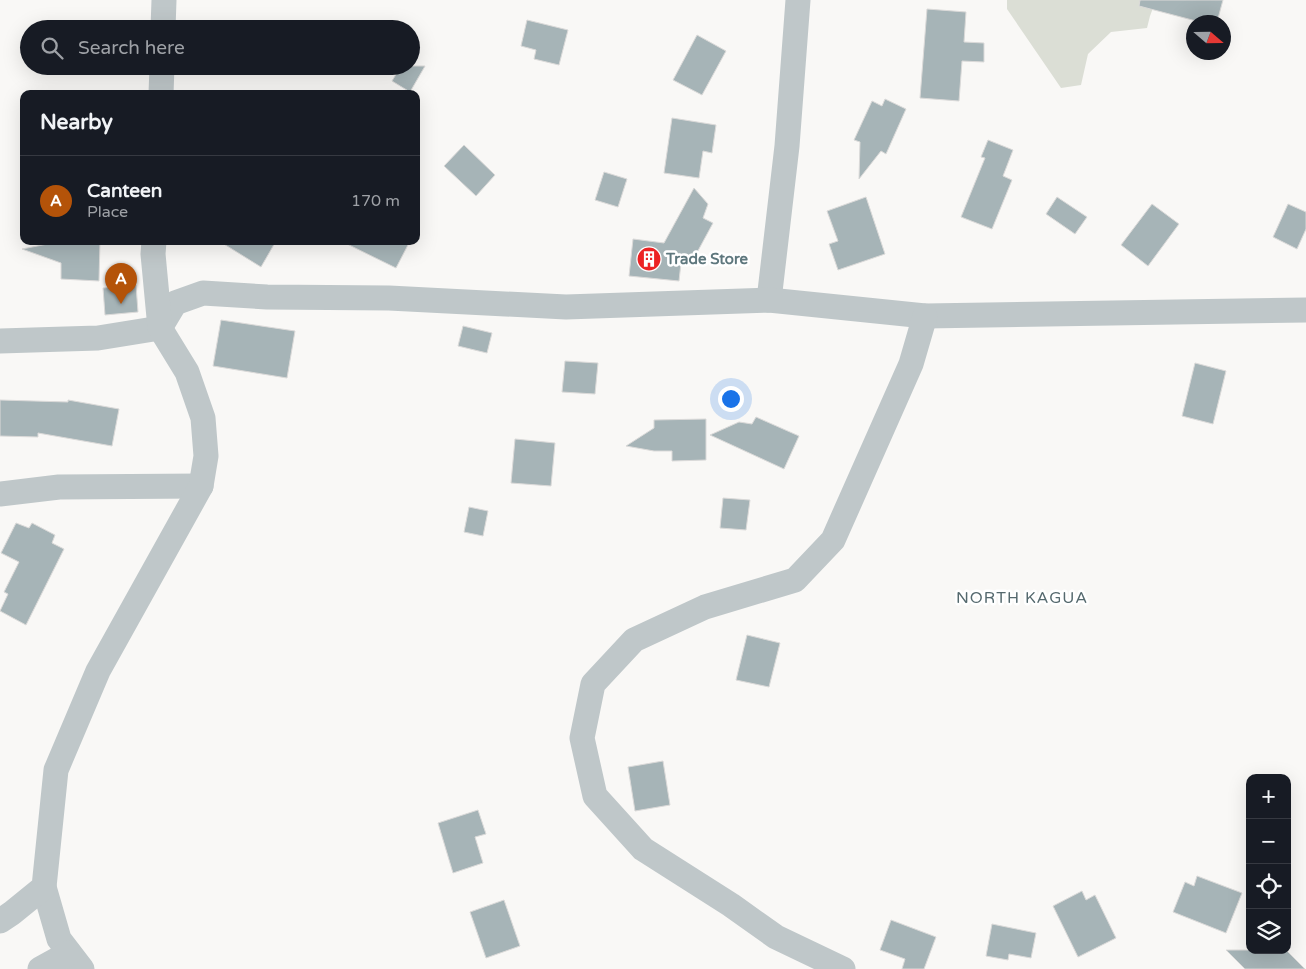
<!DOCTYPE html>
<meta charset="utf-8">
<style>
:root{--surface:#171b24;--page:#242831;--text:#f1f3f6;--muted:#9ea1a6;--line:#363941;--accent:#b45309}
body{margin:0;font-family:"Varela Round",sans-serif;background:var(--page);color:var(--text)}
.controls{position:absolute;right:15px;bottom:15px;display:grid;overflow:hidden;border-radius:10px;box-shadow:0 5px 20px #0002}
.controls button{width:45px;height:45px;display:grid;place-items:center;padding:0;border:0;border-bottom:1px solid var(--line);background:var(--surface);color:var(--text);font:25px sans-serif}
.compass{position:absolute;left:1186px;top:15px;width:45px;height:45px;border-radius:50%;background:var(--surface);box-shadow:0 5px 20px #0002;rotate:110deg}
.you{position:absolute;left:730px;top:398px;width:18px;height:18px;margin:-12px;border:4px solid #fff;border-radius:50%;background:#1a73e8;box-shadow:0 0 0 8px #1a73e833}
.badge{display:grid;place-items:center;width:32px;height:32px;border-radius:50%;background:var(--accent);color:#fff;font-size:16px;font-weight:700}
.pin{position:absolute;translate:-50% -41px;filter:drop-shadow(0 1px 2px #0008)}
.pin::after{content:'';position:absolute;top:26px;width:18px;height:15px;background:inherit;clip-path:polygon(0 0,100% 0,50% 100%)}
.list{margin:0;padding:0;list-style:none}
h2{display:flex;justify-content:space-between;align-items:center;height:65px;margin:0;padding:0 20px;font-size:21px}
h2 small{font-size:16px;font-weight:400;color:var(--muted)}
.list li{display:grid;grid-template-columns:32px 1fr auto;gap:15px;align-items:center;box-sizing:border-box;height:90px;padding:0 20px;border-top:1px solid var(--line)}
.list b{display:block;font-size:19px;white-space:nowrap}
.list p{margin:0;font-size:16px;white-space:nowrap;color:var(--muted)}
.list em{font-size:16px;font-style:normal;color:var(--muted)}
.icon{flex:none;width:28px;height:28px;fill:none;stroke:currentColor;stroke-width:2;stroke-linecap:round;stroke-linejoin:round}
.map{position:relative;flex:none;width:1306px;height:969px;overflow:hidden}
.search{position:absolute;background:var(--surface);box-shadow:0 5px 20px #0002;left:20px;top:20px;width:400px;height:55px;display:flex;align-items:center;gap:12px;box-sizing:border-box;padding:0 18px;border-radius:28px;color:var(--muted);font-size:19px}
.panel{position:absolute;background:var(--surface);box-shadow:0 5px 20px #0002;left:20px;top:90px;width:400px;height:155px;border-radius:10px}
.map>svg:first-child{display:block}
.green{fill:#dbded5}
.building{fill:#a6b4b7;stroke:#dbdad9}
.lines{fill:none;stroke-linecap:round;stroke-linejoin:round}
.minor{stroke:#bfc7c9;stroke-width:25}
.labels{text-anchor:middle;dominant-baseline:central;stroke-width:5;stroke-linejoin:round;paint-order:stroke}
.poi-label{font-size:15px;font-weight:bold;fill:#5e777d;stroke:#fff;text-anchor:start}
.neighbourhood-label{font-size:16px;letter-spacing:1px;fill:#55696e;stroke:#fff}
</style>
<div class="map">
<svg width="1306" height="969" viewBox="0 0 1306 969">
<rect width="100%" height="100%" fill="#f9f8f6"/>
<!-- green -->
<path class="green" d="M 1007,0 L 1156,0 L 1150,16 L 1147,28 L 1111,32 L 1088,54 L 1081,85 L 1061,88 L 1007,9 Z"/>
<!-- building -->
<g class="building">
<path d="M 1140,0 L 1223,0 L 1217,22 L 1200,22 L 1139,6 Z"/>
<path d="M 927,9 L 966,12 L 964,42 L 984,43 L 984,62 L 962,61 L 959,101 L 920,98 Z"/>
<path d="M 527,20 L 568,30 L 559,65 L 534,59 L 536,50 L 521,46 Z"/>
<path d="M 697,35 L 726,51 L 702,95 L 673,80 Z"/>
<path d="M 401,66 L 425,66 L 410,92 L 392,81 Z"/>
<path d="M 885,99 L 906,109 L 886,154 L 881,151 L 859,179 L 860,142 L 854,140 L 872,101 L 882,106 Z"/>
<path d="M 672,118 L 716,125 L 712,153 L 703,151 L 699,178 L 664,173 Z"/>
<path d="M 988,140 L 1013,150 L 1003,176 L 1012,180 L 992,229 L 961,217 L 985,158 L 981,157 Z"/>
<path d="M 464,145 L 495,175 L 476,196 L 444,166 Z"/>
<path d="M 604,172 L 627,179 L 618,207 L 595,200 Z"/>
<path d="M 694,188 L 708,204 L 703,218 L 713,223 L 693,260 L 682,254 L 679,281 L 629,276 L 633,239 L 664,243 Z"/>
<path d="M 866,197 L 885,254 L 838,270 L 829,244 L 838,241 L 827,211 Z"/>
<path d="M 1057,197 L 1087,217 L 1075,234 L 1046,214 Z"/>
<path d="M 1152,204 L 1179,224 L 1148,266 L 1121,245 Z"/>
<path d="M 1288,204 L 1306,212 L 1306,229 L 1297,249 L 1273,237 Z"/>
<path d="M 63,241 L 100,241 L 99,281 L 61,279 L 61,263 L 22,249 Z"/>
<path d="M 219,241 L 276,241 L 261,267 Z"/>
<path d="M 341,241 L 410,241 L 396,268 Z"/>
<path d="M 136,285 L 138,312 L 105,315 L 103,288 Z"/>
<path d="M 221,320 L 295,331 L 287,378 L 213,366 Z"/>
<path d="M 463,326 L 492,333 L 487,353 L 458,346 Z"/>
<path d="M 565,361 L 598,363 L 595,394 L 562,392 Z"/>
<path d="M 1195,363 L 1226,371 L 1213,424 L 1182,416 Z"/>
<path d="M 0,400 L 68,402 L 68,400 L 119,409 L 112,446 L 38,433 L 38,437 L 0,436 Z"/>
<path d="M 756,417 L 799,436 L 784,469 L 710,435 L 739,422 L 752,424 Z"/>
<path d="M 706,419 L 706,460 L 672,461 L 672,451 L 654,451 L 626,446 L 654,428 L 654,420 Z"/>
<path d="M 515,439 L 555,443 L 551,486 L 511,483 Z"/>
<path d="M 723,498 L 750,500 L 746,530 L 720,528 Z"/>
<path d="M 469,507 L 488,511 L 483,536 L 464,532 Z"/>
<path d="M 16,523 L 29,528 L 32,523 L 55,535 L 52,543 L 64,549 L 26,625 L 0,611 L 8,594 L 4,592 L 19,562 L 1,553 Z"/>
<path d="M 747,635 L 780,643 L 769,687 L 736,680 Z"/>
<path d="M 663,761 L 670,805 L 635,811 L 628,767 Z"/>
<path d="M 478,810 L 486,834 L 475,837 L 483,863 L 453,873 L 438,823 Z"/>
<path d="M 1197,876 L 1242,893 L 1226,933 L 1173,912 L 1185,882 L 1194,886 Z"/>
<path d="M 1082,891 L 1086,900 L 1095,895 L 1116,938 L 1078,957 L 1053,906 Z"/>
<path d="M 504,900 L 520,946 L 486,958 L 470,912 Z"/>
<path d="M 891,920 L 936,937 L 924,969 L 902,969 L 905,959 L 880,950 Z"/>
<path d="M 992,924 L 1036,933 L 1031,958 L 1009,954 L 1008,960 L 986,956 Z"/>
<path d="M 1226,950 L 1286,950 L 1305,969 L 1245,969 Z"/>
</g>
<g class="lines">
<!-- minor -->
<g class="minor">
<path d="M 163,29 L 164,0"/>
<path d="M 161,94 L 162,66"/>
<path d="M 769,300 L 787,146 L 798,0"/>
<path d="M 0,341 L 98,338 L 160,328 L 175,303 L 203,293 L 267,297 L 389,298 L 566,307 L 769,300 L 925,316 L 1306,310"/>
<path d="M 0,494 L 59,487 L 201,486"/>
<path d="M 44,887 L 59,939 L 82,969"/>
<path d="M 0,921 L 12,913 L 44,887 L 56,770 L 98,671 L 201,486 L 206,456 L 203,418 L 187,372 L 160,328 L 153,254 L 154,241"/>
<path d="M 40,969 L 69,953"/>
<path d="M 843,969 L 776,937 L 731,905 L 643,849 L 595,796 L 582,738 L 593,684 L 634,640 L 705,607 L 795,580 L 833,540 L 911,364 L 925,316"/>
</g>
</g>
<!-- icons -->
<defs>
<symbol id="building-disc" viewBox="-11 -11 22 22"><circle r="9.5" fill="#ec2324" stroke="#fff"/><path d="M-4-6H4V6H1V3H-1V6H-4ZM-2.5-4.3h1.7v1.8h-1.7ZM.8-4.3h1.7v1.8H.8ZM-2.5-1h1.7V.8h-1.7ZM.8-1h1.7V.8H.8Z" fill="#fff"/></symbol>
</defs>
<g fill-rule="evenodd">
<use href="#building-disc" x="635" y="245" width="28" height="28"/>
</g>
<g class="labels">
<!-- poi labels -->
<g class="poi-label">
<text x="666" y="259">Trade Store</text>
</g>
<!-- neighbourhood labels -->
<g class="neighbourhood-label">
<text x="1022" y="598">NORTH KAGUA</text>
</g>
</g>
</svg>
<div class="controls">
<button>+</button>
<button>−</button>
<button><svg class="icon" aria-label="locate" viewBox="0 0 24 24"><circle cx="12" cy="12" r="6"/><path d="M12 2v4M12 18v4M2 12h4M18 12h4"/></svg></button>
<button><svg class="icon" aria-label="layers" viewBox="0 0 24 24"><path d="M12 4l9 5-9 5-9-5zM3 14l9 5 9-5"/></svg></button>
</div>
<svg class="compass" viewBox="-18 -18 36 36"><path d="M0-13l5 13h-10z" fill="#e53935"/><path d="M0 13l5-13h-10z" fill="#9ea1a6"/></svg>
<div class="you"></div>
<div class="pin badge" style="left:121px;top:304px">A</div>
<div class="search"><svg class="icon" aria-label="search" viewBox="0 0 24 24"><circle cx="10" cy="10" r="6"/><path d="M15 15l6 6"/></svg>Search here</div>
<section class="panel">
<h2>Nearby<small></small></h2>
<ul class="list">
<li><span class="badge">A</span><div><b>Canteen</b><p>Place</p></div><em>170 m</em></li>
</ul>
</section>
</div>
